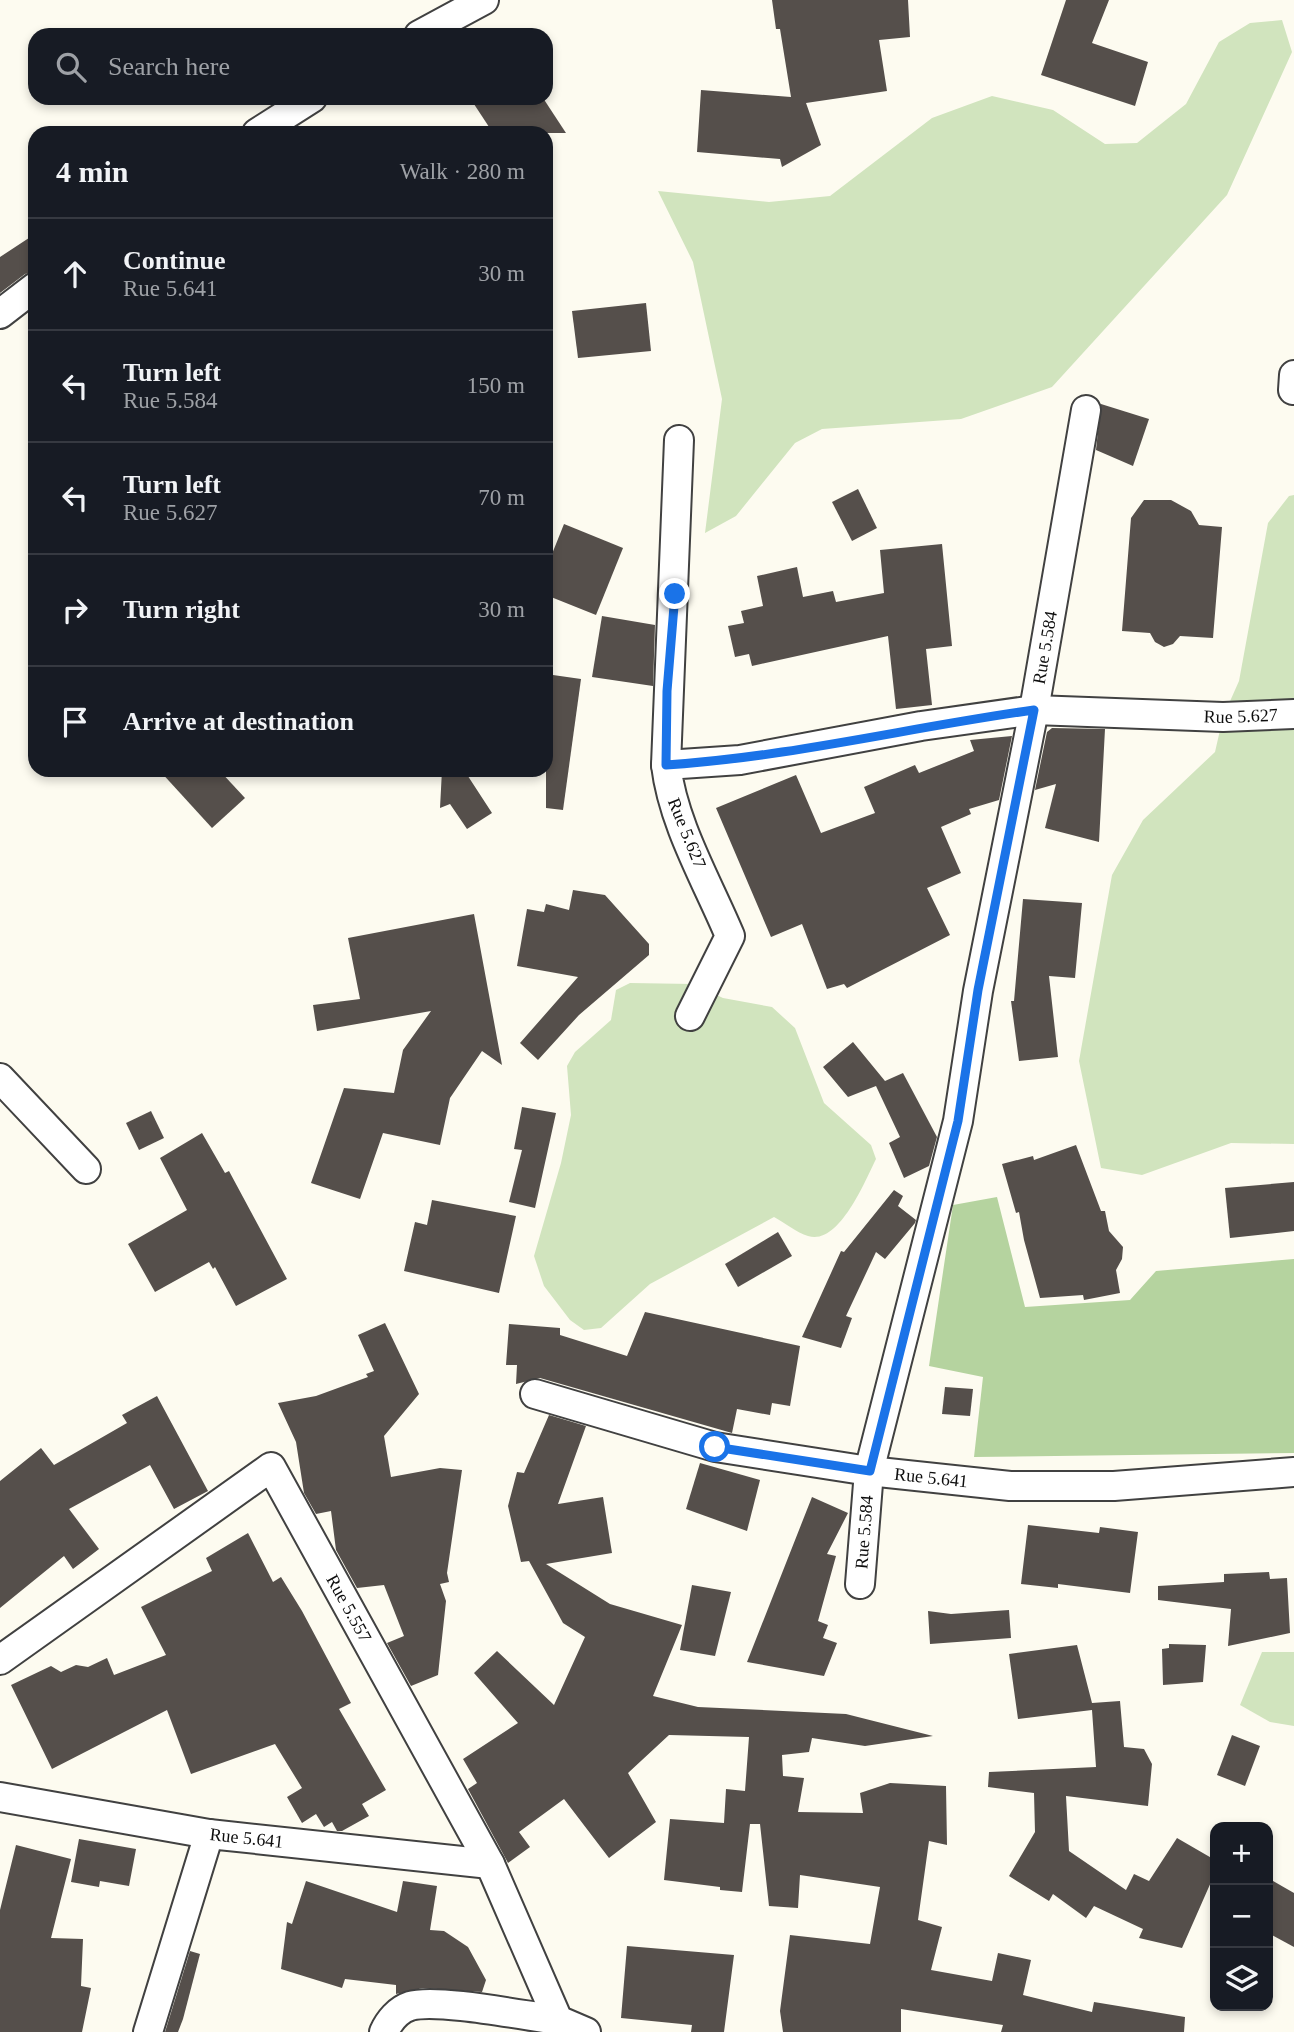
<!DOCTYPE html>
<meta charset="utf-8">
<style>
:root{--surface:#171b24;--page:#242831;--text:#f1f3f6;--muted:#9ea1a6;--line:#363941}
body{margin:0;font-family:"Times New Roman",serif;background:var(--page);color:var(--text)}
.controls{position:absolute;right:21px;bottom:21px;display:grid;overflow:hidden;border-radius:14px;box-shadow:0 4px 10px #0003}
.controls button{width:63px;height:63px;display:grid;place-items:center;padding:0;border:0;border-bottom:2px solid var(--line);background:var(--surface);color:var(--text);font:35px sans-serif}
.stop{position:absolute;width:21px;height:21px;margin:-16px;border:5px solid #1a73e8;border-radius:50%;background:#fff}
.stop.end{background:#1a73e8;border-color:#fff;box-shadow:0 2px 7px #0008}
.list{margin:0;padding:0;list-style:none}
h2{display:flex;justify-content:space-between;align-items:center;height:91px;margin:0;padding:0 28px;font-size:30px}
h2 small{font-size:23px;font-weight:400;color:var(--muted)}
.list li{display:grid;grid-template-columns:46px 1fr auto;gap:21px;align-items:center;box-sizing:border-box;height:112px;padding:0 28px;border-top:2px solid var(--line)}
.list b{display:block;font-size:26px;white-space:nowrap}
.list p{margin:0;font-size:23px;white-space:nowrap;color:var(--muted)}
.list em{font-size:23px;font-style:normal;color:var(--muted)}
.icon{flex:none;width:38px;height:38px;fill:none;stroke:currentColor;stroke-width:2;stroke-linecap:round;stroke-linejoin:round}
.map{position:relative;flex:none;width:1294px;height:2032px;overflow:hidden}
.search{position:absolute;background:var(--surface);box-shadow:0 4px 10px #0003;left:28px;top:28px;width:525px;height:77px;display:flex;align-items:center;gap:18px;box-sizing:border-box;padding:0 24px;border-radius:21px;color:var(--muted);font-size:26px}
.panel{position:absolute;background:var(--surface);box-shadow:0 4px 10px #0003;left:28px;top:126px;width:525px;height:651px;border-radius:21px}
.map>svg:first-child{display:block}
.green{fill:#d1e4be}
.forest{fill:#b5d39f}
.building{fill:#554f4b}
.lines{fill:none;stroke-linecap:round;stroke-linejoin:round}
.street-casing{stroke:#414141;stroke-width:32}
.street{stroke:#fff;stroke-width:28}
.route{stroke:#1a73e8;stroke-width:9}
.labels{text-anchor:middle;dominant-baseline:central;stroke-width:7;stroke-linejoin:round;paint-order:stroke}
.street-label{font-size:18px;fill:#0e0e0e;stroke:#fff}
</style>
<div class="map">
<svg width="1294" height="2032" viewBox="0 0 1294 2032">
<rect width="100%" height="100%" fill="#fdfbf0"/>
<!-- green -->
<g class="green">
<path d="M 1282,20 L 1292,52 L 1227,195 L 1052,387 L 961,419 L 822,429 L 795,443 L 736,516 L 705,533 L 722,399 L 693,262 L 658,191 L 769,202 L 830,196 L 932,118 L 992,96 L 1053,110 L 1105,144 L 1137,143 L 1186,104 L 1219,42 L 1250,23 Z"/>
<path d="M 1294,495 L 1294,1144 L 1231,1143 L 1142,1175 L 1101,1168 L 1079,1061 L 1112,875 L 1143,820 L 1215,752 L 1223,717 L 1239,681 L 1268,523 L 1289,496 Z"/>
<path d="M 630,983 L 693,984 L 723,998 L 772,1007 L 795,1028 L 824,1103 L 871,1145 L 876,1159 C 865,1181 839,1246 808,1236 C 797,1233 784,1222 774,1217 L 650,1284 L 601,1328 L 584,1330 L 570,1320 L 544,1286 L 534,1256 L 561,1163 L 571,1115 L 567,1066 L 575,1052 L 611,1020 L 616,990 Z"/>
<path d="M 1262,1652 L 1294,1652 L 1294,1726 L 1270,1722 L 1240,1705 Z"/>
</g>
<!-- forest -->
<path class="forest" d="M 997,1197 L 1025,1307 L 1130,1300 L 1156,1271 L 1294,1259 L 1294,1453 L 974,1457 L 983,1377 L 929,1366 L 953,1205 Z"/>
<!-- building -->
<g class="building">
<path d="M 772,0 L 908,0 L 910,37 L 879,40 L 887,91 L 806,103 L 821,145 L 782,167 L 780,159 L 697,152 L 701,90 L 791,97 L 780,29 L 776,29 Z"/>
<path d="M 1066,0 L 1109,0 L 1092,43 L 1148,62 L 1135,106 L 1041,75 Z"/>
<path d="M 470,98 L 543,98 L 566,133 L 493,133 Z"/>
<path d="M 35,234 L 35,271 L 25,274 L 0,293 L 0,257 Z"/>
<path d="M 646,303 L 651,351 L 578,358 L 572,311 Z"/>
<path d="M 1101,404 L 1149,419 L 1133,466 L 1096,450 Z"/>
<path d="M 858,489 L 877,528 L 852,541 L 832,502 Z"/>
<path d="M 1144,500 L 1171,500 L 1191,511 L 1199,525 L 1222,527 L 1213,638 L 1180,636 L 1173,644 L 1164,647 L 1155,642 L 1150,633 L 1122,631 L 1131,518 Z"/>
<path d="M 564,524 L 623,548 L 596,615 L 546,595 L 546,569 Z"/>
<path d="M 942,544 L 952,646 L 926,649 L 932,705 L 896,709 L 888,636 L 752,666 L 749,654 L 735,657 L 728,626 L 744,623 L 741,611 L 763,606 L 757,576 L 797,567 L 803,597 L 833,591 L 836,602 L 884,593 L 880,550 Z"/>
<path d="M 602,616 L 655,625 L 653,686 L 592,677 Z"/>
<path d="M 546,674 L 581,679 L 563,810 L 546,808 Z"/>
<path d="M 1052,728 L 1105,729 L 1099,842 L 1045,828 L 1056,784 L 1035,790 L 1047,732 Z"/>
<path d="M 1012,736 L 999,800 L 969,809 L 971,814 L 941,827 L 961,873 L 927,888 L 950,935 L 847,988 L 844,984 L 827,989 L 802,924 L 771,937 L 716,808 L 796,775 L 821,833 L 875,813 L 864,787 L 915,765 L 919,773 L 974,751 L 970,740 Z"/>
<path d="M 159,770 L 219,770 L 245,798 L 212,828 Z"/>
<path d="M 442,770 L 464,770 L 492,813 L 467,829 L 450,804 L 440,808 Z"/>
<path d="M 573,890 L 605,895 L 649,944 L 649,955 L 579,1015 L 538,1060 L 520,1043 L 578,977 L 517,966 L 527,909 L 544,912 L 546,904 L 569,910 Z"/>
<path d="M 1023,899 L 1082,903 L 1075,978 L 1049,976 L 1058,1057 L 1019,1061 L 1011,1001 L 1014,1001 Z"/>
<path d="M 474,914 L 502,1065 L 482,1051 L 450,1098 L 440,1145 L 383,1133 L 360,1199 L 311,1183 L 344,1088 L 394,1093 L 403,1050 L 431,1011 L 317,1031 L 313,1005 L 360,999 L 348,938 Z"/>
<path d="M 853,1042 L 885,1081 L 903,1073 L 937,1137 L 929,1166 L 904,1178 L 889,1143 L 900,1137 L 876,1086 L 848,1097 L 823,1067 Z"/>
<path d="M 522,1107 L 556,1113 L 535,1208 L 509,1202 L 522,1150 L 514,1149 Z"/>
<path d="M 151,1111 L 164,1138 L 139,1150 L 126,1123 Z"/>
<path d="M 202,1133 L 225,1173 L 229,1171 L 287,1279 L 236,1306 L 215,1267 L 213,1269 L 209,1262 L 155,1292 L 128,1244 L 187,1210 L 160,1158 Z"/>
<path d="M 1076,1145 L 1101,1211 L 1105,1211 L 1109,1231 L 1123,1247 L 1122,1259 L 1116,1270 L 1120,1293 L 1084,1300 L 1083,1295 L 1040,1298 L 1024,1240 L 1019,1212 L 1016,1213 L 1002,1164 L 1033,1156 L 1034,1160 Z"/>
<path d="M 1294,1182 L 1294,1231 L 1230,1238 L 1225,1188 Z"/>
<path d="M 894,1190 L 903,1196 L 898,1206 L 916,1220 L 915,1223 L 885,1259 L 876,1252 L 846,1316 L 852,1318 L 841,1348 L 802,1337 L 841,1251 L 844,1252 Z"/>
<path d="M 432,1200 L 516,1216 L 499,1293 L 404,1271 L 415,1222 L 427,1225 Z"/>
<path d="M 778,1232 L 792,1256 L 738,1287 L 725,1264 Z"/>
<path d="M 645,1312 L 800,1346 L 790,1406 L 772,1403 L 770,1415 L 737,1409 L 732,1433 L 540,1378 L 516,1384 L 517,1365 L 506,1365 L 509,1324 L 560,1328 L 560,1335 L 627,1356 Z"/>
<path d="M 385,1323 L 419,1394 L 384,1436 L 391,1477 L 440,1468 L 462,1470 L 447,1573 L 449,1582 L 440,1584 L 446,1601 L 438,1675 L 411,1686 L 387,1643 L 404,1636 L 384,1585 L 357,1588 L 336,1550 L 331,1511 L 316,1514 L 304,1493 L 296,1442 L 278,1403 L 316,1396 L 368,1377 L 366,1374 L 374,1371 L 358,1335 Z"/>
<path d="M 945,1387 L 973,1389 L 970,1416 L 942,1414 Z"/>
<path d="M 157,1396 L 208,1491 L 174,1509 L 150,1465 L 69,1509 L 99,1549 L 73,1569 L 64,1556 L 0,1608 L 0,1481 L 41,1448 L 54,1465 L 127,1423 L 122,1415 Z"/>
<path d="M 549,1415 L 586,1426 L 558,1504 L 603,1497 L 612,1553 L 546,1564 L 610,1604 L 682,1625 L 653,1696 L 698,1707 L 846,1714 L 933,1736 L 865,1746 L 812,1738 L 809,1752 L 782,1755 L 783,1776 L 804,1778 L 798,1812 L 863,1813 L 860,1793 L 890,1783 L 946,1786 L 947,1845 L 929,1841 L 918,1920 L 942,1927 L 931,1970 L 992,1981 L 998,1953 L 1031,1960 L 1023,1995 L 1092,2012 L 1094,2002 L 1185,2017 L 1184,2032 L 1001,2032 L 1003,2025 L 901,2009 L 901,2032 L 783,2032 L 780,2011 L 790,1935 L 870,1944 L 880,1887 L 800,1875 L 798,1908 L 769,1906 L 760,1824 L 750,1824 L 742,1892 L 720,1890 L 720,1887 L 664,1880 L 670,1819 L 724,1823 L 726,1789 L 745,1791 L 749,1737 L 669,1735 L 628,1773 L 656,1822 L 609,1858 L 564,1799 L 519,1832 L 530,1847 L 508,1863 L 468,1789 L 477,1783 L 463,1759 L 518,1723 L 474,1673 L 497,1651 L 554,1705 L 585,1637 L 563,1623 L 529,1561 L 521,1562 L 508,1506 L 517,1472 L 524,1473 Z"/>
<path d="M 700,1463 L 760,1480 L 747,1531 L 686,1509 Z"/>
<path d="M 812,1497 L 848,1513 L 827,1554 L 836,1556 L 818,1621 L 828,1625 L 823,1638 L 837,1643 L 824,1676 L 747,1662 Z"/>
<path d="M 1028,1525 L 1099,1533 L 1100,1527 L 1138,1532 L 1130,1593 L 1058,1584 L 1058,1588 L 1021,1584 Z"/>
<path d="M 248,1533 L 273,1582 L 281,1577 L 302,1611 L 351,1703 L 339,1709 L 386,1790 L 362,1804 L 369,1816 L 342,1831 L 337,1831 L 332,1822 L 324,1827 L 316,1814 L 302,1823 L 287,1797 L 302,1788 L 275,1744 L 191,1774 L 167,1710 L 52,1769 L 11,1685 L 51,1666 L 61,1672 L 76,1665 L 88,1667 L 107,1658 L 114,1675 L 166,1655 L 141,1607 L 212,1571 L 206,1558 Z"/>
<path d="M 1269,1572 L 1270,1579 L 1287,1578 L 1290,1633 L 1228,1646 L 1231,1609 L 1158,1600 L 1158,1586 L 1224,1582 L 1224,1574 Z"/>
<path d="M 692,1585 L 731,1592 L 715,1656 L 680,1650 Z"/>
<path d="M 1009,1610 L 1011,1638 L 930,1644 L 928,1611 L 951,1614 Z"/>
<path d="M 1169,1644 L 1206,1645 L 1203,1682 L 1163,1685 L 1162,1649 L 1169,1648 Z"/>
<path d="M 1077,1645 L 1092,1703 L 1120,1701 L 1124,1747 L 1144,1749 L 1152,1764 L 1148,1806 L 1066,1796 L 1069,1851 L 1126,1890 L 1134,1874 L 1149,1881 L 1177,1838 L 1215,1860 L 1215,1873 L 1182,1948 L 1139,1938 L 1143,1929 L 1094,1906 L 1086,1918 L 1053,1894 L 1049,1901 L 1009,1876 L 1035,1832 L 1034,1793 L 988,1787 L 989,1772 L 1096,1767 L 1092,1710 L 1018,1719 L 1009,1654 Z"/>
<path d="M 1232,1735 L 1260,1746 L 1245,1786 L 1217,1775 Z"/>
<path d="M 79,1839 L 136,1849 L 129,1886 L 100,1881 L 99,1887 L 71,1882 Z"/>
<path d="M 16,1845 L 71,1859 L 51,1938 L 83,1939 L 81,1986 L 91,1988 L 82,2032 L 0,2032 L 0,1910 Z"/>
<path d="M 1268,1878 L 1294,1893 L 1294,1947 L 1268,1933 Z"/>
<path d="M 306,1881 L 397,1912 L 403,1881 L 437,1886 L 430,1930 L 444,1931 L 468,1947 L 486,1980 L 482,1992 L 423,1988 L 396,1994 L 396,1985 L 345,1979 L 342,1988 L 281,1969 L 287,1922 L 292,1924 Z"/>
<path d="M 627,1946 L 734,1955 L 724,2032 L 691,2032 L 692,2025 L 621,2018 Z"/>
<path d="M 190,1951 L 200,1954 L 183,2019 L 178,2032 L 165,2032 Z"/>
</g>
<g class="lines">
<defs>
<g id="street">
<path d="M 419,35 L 484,0"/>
<path d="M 257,133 L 312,98"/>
<path d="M 0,314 L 35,287"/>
<path d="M 1293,390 L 1294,375"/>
<path d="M 666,765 L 679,440"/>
<path id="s1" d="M 690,1016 L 730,936 C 707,881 673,824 666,765 L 740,760 L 921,726 L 1034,710 L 1223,717 L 1294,714"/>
<path d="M 0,1078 L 86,1169"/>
<path id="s2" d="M 535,1394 L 715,1447 L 869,1471 L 1010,1486 L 1114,1486 L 1294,1472"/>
<path id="s3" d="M 860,1584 L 869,1471 L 958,1121 L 978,991 L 1034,710 L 1086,410"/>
<path id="s4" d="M 0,1660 L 271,1467 L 490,1864 L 558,2020 L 586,2032"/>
<path d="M 0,1797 L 209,1834"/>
<path id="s5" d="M 148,2032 L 209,1834 L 490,1864"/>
<path d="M 384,2032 C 389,2021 398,2010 410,2006 C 437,1998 526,2016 558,2020"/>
</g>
</defs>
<!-- street casing -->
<use href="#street" class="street-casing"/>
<!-- street -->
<use href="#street" class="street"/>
</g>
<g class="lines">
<!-- route -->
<path class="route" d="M 675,594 L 667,691 L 666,765 C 790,757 911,727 1034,710 L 978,990 L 958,1121 L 870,1471 L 715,1447"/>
</g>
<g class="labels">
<!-- street labels -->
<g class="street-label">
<text stroke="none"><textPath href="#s3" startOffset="956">Rue 5.584</textPath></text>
<text stroke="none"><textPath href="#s1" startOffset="852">Rue 5.627</textPath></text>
<text transform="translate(687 833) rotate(68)">Rue 5.627</text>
<text stroke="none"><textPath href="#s2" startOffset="406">Rue 5.641</textPath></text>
<text stroke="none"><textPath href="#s3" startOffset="52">Rue 5.584</textPath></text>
<text stroke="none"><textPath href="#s4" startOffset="494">Rue 5.557</textPath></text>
<text stroke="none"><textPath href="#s5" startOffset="245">Rue 5.641</textPath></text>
</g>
</g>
</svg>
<div class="controls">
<button>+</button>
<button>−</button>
<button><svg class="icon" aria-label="layers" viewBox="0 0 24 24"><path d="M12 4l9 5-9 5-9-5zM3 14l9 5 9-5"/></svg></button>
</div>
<div class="stop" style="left:715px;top:1447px"></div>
<div class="stop end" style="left:675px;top:594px"></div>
<div class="search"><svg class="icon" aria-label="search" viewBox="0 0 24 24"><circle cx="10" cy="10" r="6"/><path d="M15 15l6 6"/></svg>Search here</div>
<section class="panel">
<h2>4 min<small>Walk · 280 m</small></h2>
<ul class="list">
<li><svg class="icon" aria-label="ahead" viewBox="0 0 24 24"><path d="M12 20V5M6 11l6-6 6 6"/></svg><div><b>Continue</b><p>Rue 5.641</p></div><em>30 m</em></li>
<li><svg class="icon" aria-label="left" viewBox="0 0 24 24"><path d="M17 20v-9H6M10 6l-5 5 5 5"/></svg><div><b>Turn left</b><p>Rue 5.584</p></div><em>150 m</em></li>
<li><svg class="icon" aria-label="left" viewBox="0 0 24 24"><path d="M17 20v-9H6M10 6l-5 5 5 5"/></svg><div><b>Turn left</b><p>Rue 5.627</p></div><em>70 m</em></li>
<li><svg class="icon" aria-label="right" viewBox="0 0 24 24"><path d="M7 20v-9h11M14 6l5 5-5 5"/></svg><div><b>Turn right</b></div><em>30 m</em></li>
<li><svg class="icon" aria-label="arrive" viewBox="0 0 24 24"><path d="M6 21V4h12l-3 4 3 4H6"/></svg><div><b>Arrive at destination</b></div></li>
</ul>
</section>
</div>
